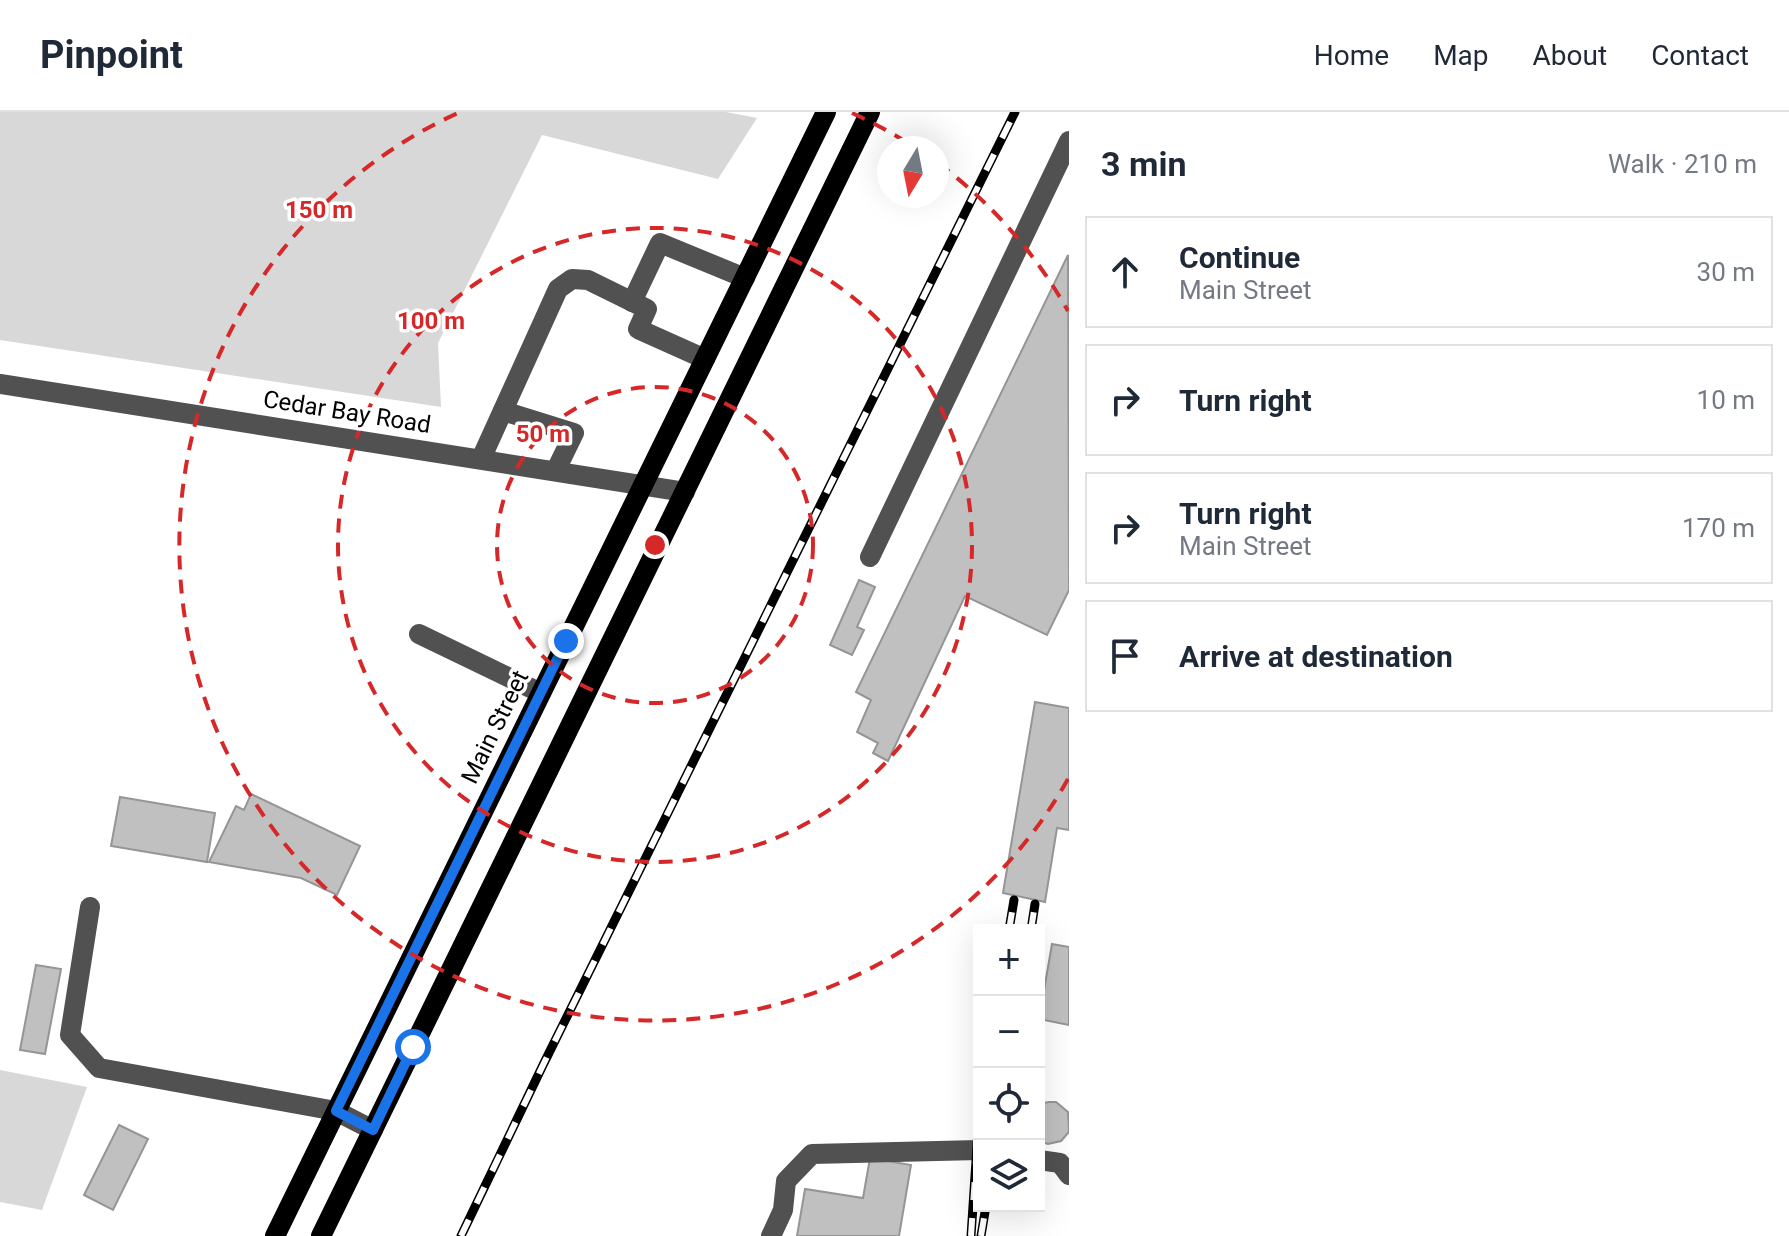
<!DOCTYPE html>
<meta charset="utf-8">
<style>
:root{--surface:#fff;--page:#f2f2f3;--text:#1f2937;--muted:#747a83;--line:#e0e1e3}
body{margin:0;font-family:Roboto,sans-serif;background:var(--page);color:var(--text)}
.controls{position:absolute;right:24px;bottom:24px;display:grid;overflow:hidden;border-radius:0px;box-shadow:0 8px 32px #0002}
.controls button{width:72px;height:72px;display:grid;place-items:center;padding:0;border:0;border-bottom:2px solid var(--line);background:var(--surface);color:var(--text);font:40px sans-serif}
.compass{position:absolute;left:877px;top:24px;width:72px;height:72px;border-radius:50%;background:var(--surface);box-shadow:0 8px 32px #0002;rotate:190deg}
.stop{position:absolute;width:24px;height:24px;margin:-18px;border:6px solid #1a73e8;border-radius:50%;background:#fff}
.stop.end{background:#1a73e8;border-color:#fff;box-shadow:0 2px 8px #0008}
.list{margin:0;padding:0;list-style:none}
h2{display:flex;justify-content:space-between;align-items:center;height:104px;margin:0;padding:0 32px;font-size:34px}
h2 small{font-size:26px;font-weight:400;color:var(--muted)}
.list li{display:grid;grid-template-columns:52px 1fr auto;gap:24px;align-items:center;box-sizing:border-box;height:112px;margin:0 16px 16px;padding:0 16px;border:2px solid var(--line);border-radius:0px}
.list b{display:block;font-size:30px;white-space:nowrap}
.list p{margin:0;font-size:26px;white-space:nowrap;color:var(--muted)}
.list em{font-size:26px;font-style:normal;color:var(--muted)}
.icon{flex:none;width:44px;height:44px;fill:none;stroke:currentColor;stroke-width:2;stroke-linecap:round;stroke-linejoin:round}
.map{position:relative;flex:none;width:1069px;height:1124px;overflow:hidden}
header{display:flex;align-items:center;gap:48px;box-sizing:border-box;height:112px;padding:0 40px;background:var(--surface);border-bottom:2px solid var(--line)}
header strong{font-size:38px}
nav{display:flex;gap:44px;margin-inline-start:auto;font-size:28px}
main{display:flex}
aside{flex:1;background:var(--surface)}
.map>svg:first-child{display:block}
.green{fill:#d8d8d8}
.building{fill:#c0c0c0;stroke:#959595;stroke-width:2}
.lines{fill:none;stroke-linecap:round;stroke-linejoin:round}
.minor{stroke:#515151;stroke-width:20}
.major{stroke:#000;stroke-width:20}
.rail-casing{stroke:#000;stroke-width:9}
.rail{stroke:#fff;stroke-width:6;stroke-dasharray:18;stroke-linecap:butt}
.route{stroke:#1a73e8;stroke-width:10}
.ring{fill:none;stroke:#d62828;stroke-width:4;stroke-dasharray:14 10}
.labels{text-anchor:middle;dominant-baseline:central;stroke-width:7;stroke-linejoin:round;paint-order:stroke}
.street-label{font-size:24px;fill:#000;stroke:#fff}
.centre{fill:#d62828;stroke:#fff;stroke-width:4}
.ring-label{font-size:24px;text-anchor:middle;font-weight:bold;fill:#d62828;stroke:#fff;stroke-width:7;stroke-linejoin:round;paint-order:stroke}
</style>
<header>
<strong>Pinpoint</strong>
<nav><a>Home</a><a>Map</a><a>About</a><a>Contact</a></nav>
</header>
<main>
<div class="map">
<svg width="1069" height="1124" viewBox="0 0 1069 1124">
<rect width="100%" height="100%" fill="#fff"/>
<!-- green -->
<g class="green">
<path d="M 0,0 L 726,0 L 757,6 L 718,67 L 542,23 L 438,231 L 441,295 L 0,228 Z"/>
<path d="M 0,958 L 87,975 L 42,1098 L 0,1090 Z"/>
</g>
<!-- building -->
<g class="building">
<path d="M 1068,143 L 1069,478 L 1047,523 L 965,484 L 888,649 L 873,641 L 878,631 L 857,620 L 871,588 L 856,580 Z"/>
<path d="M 859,468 L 875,475 L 857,515 L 864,518 L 852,543 L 830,533 Z"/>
<path d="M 1035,590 L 1069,596 L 1069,718 L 1057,716 L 1045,790 L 1003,781 Z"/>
<path d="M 251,682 L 360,734 L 337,783 L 301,766 L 209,750 L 236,694 L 244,698 Z"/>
<path d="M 120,685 L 215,701 L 207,750 L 111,734 Z"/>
<path d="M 1052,832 L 1069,835 L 1069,913 L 1039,907 Z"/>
<path d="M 36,853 L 61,857 L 45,942 L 20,938 Z"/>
<path d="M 1049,990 L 1056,990 L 1068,1000 L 1069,1020 L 1061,1029 L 1048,1032 L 1039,1029 L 1039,992 Z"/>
<path d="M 119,1013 L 148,1027 L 113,1098 L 84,1083 Z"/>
<path d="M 870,1046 L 911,1053 L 899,1124 L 797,1124 L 805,1077 L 863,1086 Z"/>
</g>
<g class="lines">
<!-- minor -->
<g class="minor">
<path d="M 632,190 L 660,131 L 745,166"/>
<path d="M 0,272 L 685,380"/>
<path d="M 503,299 L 574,321 L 556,358"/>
<path d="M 481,347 L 558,177 L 572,167 L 588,168 L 647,197 L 638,217 L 705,247"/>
<path d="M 870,445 L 1069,29"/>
<path d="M 419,522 L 541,581"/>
<path d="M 90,795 L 70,923 L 99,956 L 336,999 L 373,1018"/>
<path d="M 1039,1048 L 1060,1051 L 1069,1063"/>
<path d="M 771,1124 L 783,1098 L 786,1069 L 812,1042 L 979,1038"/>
</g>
<!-- major -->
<g class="major">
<path d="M 275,1124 L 826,0"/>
<path d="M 321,1124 L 870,0"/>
</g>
<defs>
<g id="rail">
<path d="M 1009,818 L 1014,788"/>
<path d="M 1031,818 L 1035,792"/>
<path d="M 461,1124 L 543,953 L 1015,0"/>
<path d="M 971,1124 L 979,1004"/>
<path d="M 981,1124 L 986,1094"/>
</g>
</defs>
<!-- rail casing -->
<use href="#rail" class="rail-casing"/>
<!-- rail -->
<use href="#rail" class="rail"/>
</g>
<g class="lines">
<!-- route -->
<path class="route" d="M 413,935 L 373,1018 L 336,999 L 566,529"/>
</g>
<!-- distance rings -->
<g class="ring">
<circle cx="655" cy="433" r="158"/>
<circle cx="655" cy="433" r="317"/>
<path d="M1068 667A475 475 0 1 1 458 1M852 1A475 475 0 0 1 914 35M938 51A475 475 0 0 1 1068 199"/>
</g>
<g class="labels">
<!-- street labels -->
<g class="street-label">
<text transform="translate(347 300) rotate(9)">Cedar Bay Road</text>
<text transform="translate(495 615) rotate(-64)">Main Street</text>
</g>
</g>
<circle cx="655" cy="433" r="12" class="centre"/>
<g class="ring-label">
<text x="319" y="106">150 m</text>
<text x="431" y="217">100 m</text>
<text x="543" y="330">50 m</text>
</g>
</svg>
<div class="controls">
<button>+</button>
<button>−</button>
<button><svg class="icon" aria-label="locate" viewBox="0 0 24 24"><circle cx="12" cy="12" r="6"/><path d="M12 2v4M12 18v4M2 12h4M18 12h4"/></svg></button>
<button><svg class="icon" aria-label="layers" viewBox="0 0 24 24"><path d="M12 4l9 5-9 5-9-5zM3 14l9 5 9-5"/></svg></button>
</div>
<svg class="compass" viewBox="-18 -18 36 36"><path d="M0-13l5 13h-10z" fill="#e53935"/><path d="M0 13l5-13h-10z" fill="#747a83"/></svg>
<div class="stop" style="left:413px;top:935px"></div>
<div class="stop end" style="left:566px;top:529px"></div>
</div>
<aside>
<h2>3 min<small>Walk · 210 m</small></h2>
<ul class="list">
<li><svg class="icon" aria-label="ahead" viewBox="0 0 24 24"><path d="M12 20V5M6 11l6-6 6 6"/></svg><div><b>Continue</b><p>Main Street</p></div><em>30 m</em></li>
<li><svg class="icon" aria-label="right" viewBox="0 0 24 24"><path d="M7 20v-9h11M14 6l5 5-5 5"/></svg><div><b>Turn right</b></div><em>10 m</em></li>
<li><svg class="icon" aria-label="right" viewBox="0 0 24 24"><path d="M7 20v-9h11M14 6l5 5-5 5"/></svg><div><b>Turn right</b><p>Main Street</p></div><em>170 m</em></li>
<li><svg class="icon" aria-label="arrive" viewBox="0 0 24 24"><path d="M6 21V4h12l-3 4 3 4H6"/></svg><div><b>Arrive at destination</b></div></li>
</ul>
</aside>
</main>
